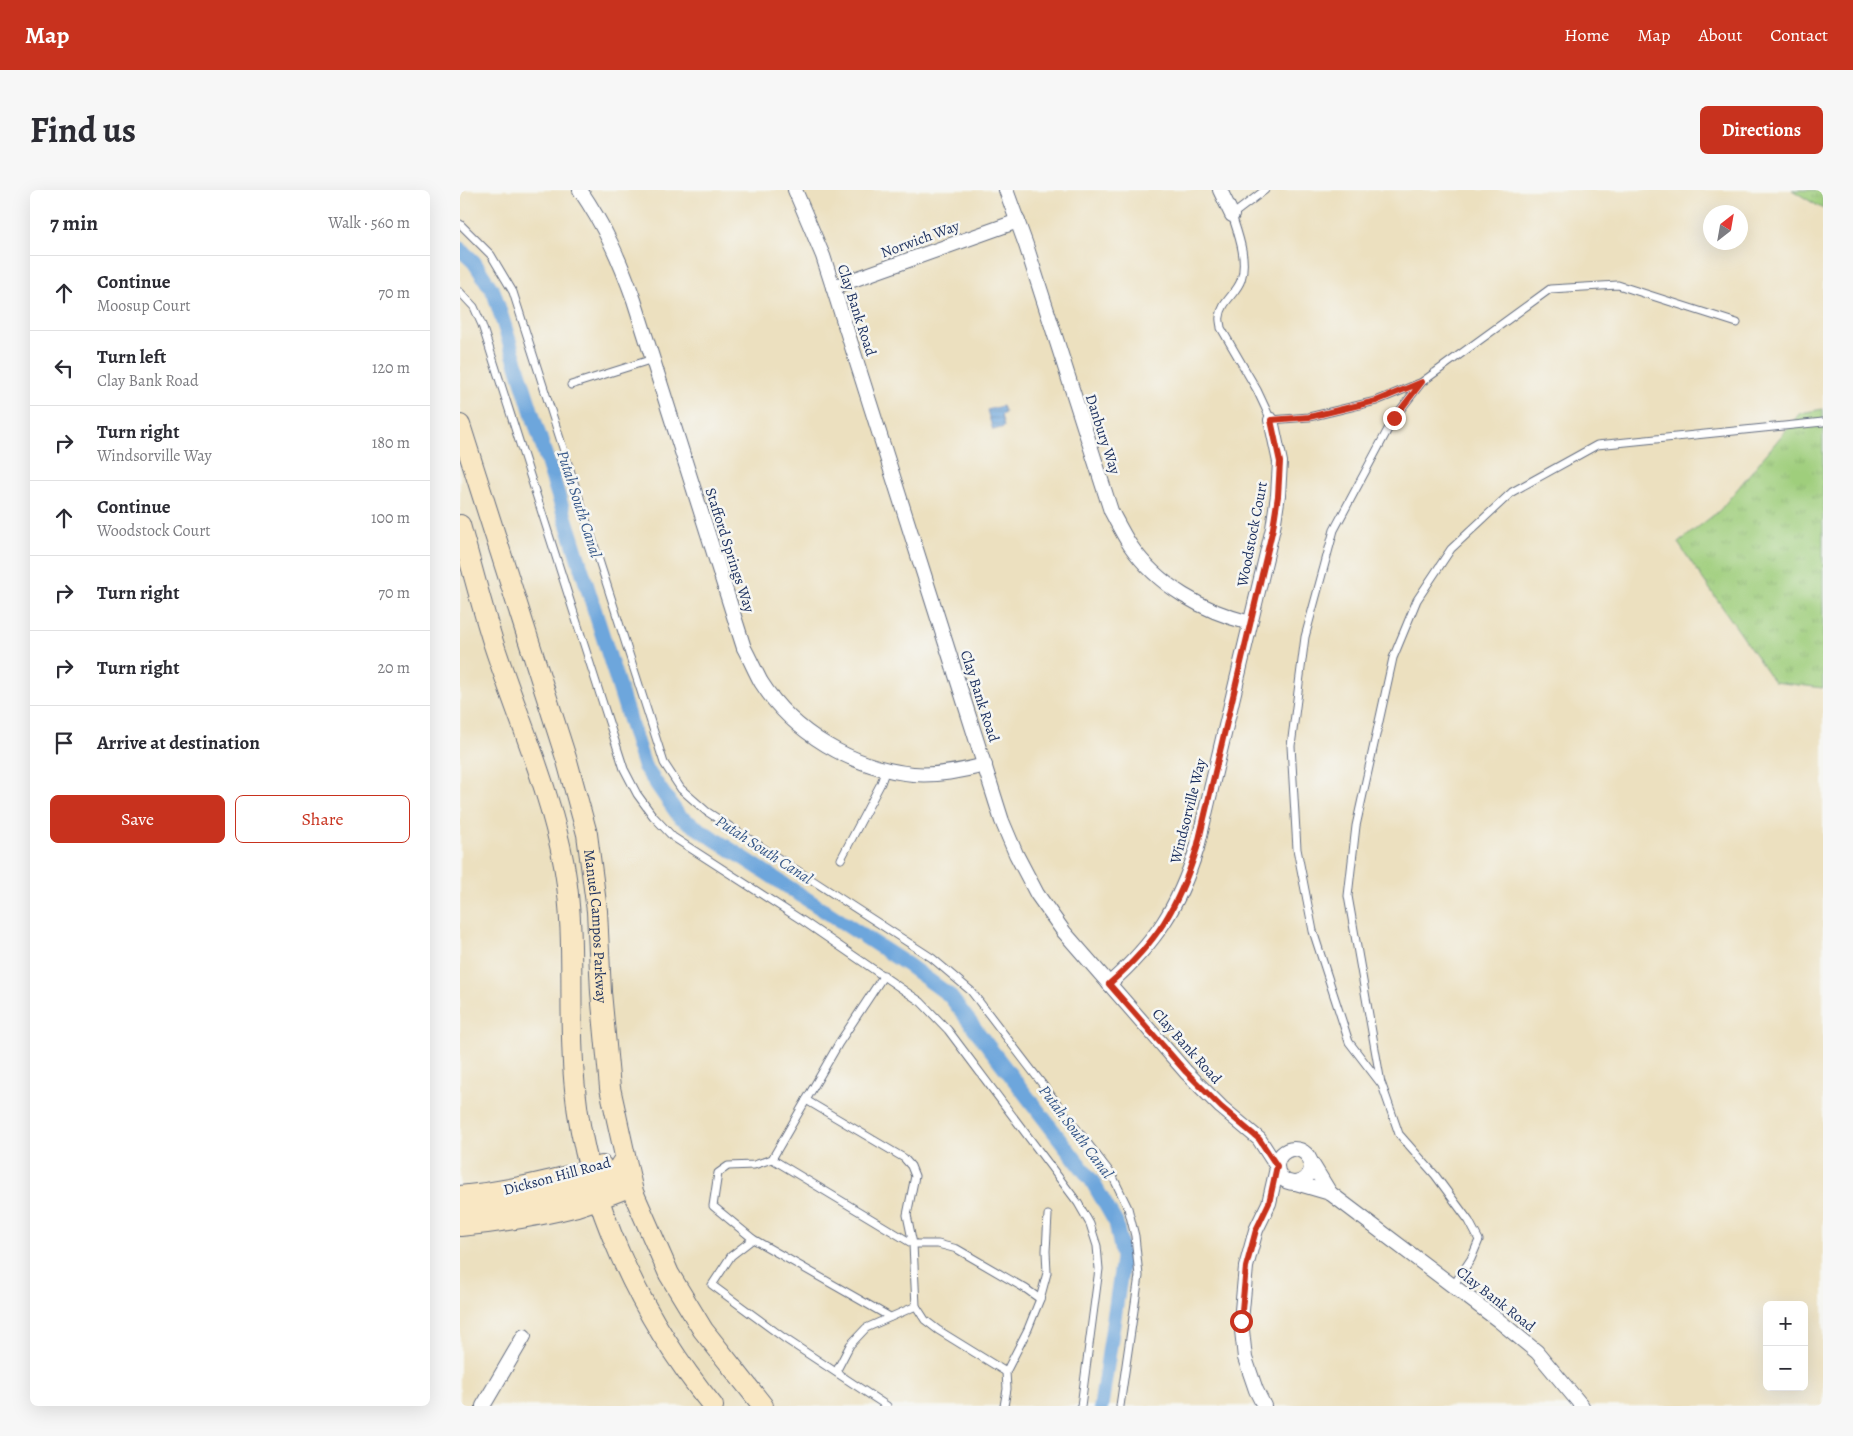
<!DOCTYPE html>
<meta charset="utf-8">
<style>
:root{--surface:#fff;--page:#f7f7f7;--text:#2b2b33;--muted:#7c7c81;--line:#e1e1e2;--accent:#c8321e}
body{margin:0;font-family:Alegreya,serif;background:var(--page);color:var(--text)}
.controls{position:absolute;right:15px;bottom:15px;display:grid;overflow:hidden;border-radius:8px;box-shadow:0 5px 20px #0002}
.controls button{width:45px;height:45px;display:grid;place-items:center;padding:0;border:0;border-bottom:1px solid var(--line);background:var(--surface);color:var(--text);font:25px sans-serif}
.compass{position:absolute;left:1243px;top:15px;width:45px;height:45px;border-radius:50%;background:var(--surface);box-shadow:0 5px 20px #0002;rotate:31deg}
.stop{position:absolute;width:15px;height:15px;margin:-11px;border:4px solid #c8321e;border-radius:50%;background:#fff}
.stop.end{background:#c8321e;border-color:#fff;box-shadow:0 1px 5px #0008}
.list{margin:0;padding:0;list-style:none}
h2{display:flex;justify-content:space-between;align-items:center;height:65px;margin:0;padding:0 20px;font-size:21px}
h2 small{font-size:16px;font-weight:400;color:var(--muted)}
.list li{display:grid;grid-template-columns:32px 1fr auto;gap:15px;align-items:center;box-sizing:border-box;height:75px;padding:0 20px;border-top:1px solid var(--line)}
.list b{display:block;font-size:19px;white-space:nowrap}
.list p{margin:0;font-size:16px;white-space:nowrap;color:var(--muted)}
.list em{font-size:16px;font-style:normal;color:var(--muted)}
.actions{display:flex;gap:10px;padding:15px 20px}
.actions a{flex:1;padding:11px 0;border:1px solid var(--accent);border-radius:8px;text-align:center;font-size:18px;color:var(--accent)}
.actions .main{background:var(--accent);color:#fff}
.icon{flex:none;width:28px;height:28px;fill:none;stroke:currentColor;stroke-width:2;stroke-linecap:round;stroke-linejoin:round}
.map{position:relative;flex:none;width:1363px;height:1216px;overflow:hidden;border-radius:8px}
header{display:flex;align-items:center;gap:30px;box-sizing:border-box;height:70px;padding:0 25px;background:var(--accent);color:#fff}
header strong{font-size:24px}
nav{display:flex;gap:28px;margin-inline-start:auto;font-size:18px}
.intro{display:flex;align-items:center;justify-content:space-between;box-sizing:border-box;height:120px;padding:0 30px}
h1{margin:0;font-size:35px}
.button{padding:12px 22px;border-radius:8px;background:var(--accent);color:#fff;font-size:18px;font-weight:700}
main{display:flex;gap:30px;padding:0 30px}
aside{flex:1;background:var(--surface);border-radius:8px;box-shadow:0 5px 20px #0002}
.map>svg:first-child{display:block}
.grass{fill:url(#grass-tufts);stroke:#5d7e6d}
.water{fill:url(#water-rules);stroke:#446a9d}
.lines{fill:none;stroke-linecap:round;stroke-linejoin:round}
.canal{stroke:#6da6dc;stroke-width:15}
.lane-casing{stroke:#646d80;stroke-width:9}
.street-casing{stroke:#646d80;stroke-width:16}
.secondary-casing{stroke:#646d80;stroke-width:22}
.lane{stroke:#fff;stroke-width:7}
.street{stroke:#fff;stroke-width:14}
.secondary{stroke:#f9e7c3;stroke-width:20}
.route{stroke:#c8321e;stroke-width:6}
.labels{text-anchor:middle;dominant-baseline:central;stroke-width:5;stroke-linejoin:round;paint-order:stroke}
.street-label{font-size:15px;fill:#1b2f5e;stroke:#f6f6f2}
.water-label{font-size:16px;font-style:italic;fill:#38598a;stroke:#f6f6f2}
</style>
<header>
<strong>Map</strong>
<nav><a>Home</a><a>Map</a><a>About</a><a>Contact</a></nav>
</header>
<div class="intro"><h1>Find us</h1><a class="button">Directions</a></div>
<main>
<aside>
<h2>7 min<small>Walk · 560 m</small></h2>
<ul class="list">
<li><svg class="icon" aria-label="ahead" viewBox="0 0 24 24"><path d="M12 20V5M6 11l6-6 6 6"/></svg><div><b>Continue</b><p>Moosup Court</p></div><em>70 m</em></li>
<li><svg class="icon" aria-label="left" viewBox="0 0 24 24"><path d="M17 20v-9H6M10 6l-5 5 5 5"/></svg><div><b>Turn left</b><p>Clay Bank Road</p></div><em>120 m</em></li>
<li><svg class="icon" aria-label="right" viewBox="0 0 24 24"><path d="M7 20v-9h11M14 6l5 5-5 5"/></svg><div><b>Turn right</b><p>Windsorville Way</p></div><em>180 m</em></li>
<li><svg class="icon" aria-label="ahead" viewBox="0 0 24 24"><path d="M12 20V5M6 11l6-6 6 6"/></svg><div><b>Continue</b><p>Woodstock Court</p></div><em>100 m</em></li>
<li><svg class="icon" aria-label="right" viewBox="0 0 24 24"><path d="M7 20v-9h11M14 6l5 5-5 5"/></svg><div><b>Turn right</b></div><em>70 m</em></li>
<li><svg class="icon" aria-label="right" viewBox="0 0 24 24"><path d="M7 20v-9h11M14 6l5 5-5 5"/></svg><div><b>Turn right</b></div><em>20 m</em></li>
<li><svg class="icon" aria-label="arrive" viewBox="0 0 24 24"><path d="M6 21V4h12l-3 4 3 4H6"/></svg><div><b>Arrive at destination</b></div></li>
</ul>
<div class="actions"><a class="main">Save</a><a>Share</a></div>
</aside>
<div class="map">
<svg width="1363" height="1216" viewBox="0 0 1363 1216">
<defs>
<pattern id="grass-tufts" width="24" height="20" patternUnits="userSpaceOnUse" patternTransform="scale(1.25)"><rect width="24" height="20" fill="#9fce7c"/><path d="M3 7l-1-3M5 7V3M7 7l1-3M15 17l-1-3M17 17v-4M19 17l1-3" fill="none" stroke="#88b16e"/></pattern>
<pattern id="water-rules" width="6" height="5" patternUnits="userSpaceOnUse" patternTransform="scale(1.25)"><rect width="6" height="5" fill="#6da6dc"/><path d="M0 2.5h6" fill="none" stroke="#5988b6"/></pattern>
</defs>
<rect width="100%" height="100%" fill="#f6f6f2"/>
<filter id="ink" filterUnits="userSpaceOnUse"><feTurbulence type="fractalNoise" baseFrequency=".02" numOctaves="2"/><feDisplacementMap in="SourceGraphic" scale="10" xChannelSelector="R" yChannelSelector="G"/><feConvolveMatrix kernelMatrix="1 2 1 2 8 2 1 2 1" color-interpolation-filters="sRGB"/></filter>
<filter id="wash" filterUnits="userSpaceOnUse"><feTurbulence type="fractalNoise" baseFrequency=".0096" numOctaves="4" result="noise"/><feDisplacementMap in="SourceGraphic" scale="20" xChannelSelector="R" yChannelSelector="G"/><feGaussianBlur stdDeviation="1.12" result="paint"/><feColorMatrix in="noise" values="0 0 0 0 0 0 0 0 0 0 0 0 0 0 0 0 0 1.4 0 .05"/><feComposite in="paint" operator="in"/></filter>
<g filter="url(#wash)">
<rect width="100%" height="100%" fill="#ece0bf"/>
<!-- grass -->
<g class="grass">
<path d="M 1332,0 L 1363,0 L 1363,19 Z"/>
<path d="M 1363,219 L 1363,498 L 1314,492 L 1218,353 L 1260,320 L 1340,223 Z"/>
</g>
<!-- water -->
<path class="water" d="M 542,216 L 545,223 L 541,225 L 544,237 L 533,240 L 527,220 Z"/>
<g class="lines">
<!-- canal -->
<path class="canal" d="M 0,59 L 14,72 L 34,103 L 184,576 L 219,626 L 448,775 L 489,805 L 632,991 L 656,1033 L 663,1068 L 641,1216"/>
</g>
</g>
<g filter="url(#ink)">
<g class="lines">
<defs>
<g id="lane">
<path d="M 805,0 L 772,25 C 778,44 788,69 781,90 C 777,103 761,112 760,127 C 759,130 761,135 761,138 L 797,200 L 811,230 L 849,227 L 916,211 L 960,193"/>
<path d="M 0,34 L 31,65 L 53,102 L 204,573 L 221,599 L 246,621 L 472,768 L 511,801 L 652,985 L 668,1018 L 675,1046 L 679,1086 L 660,1216"/>
<path d="M 0,102 L 14,117 L 22,135 L 135,489 L 164,579 L 177,604 L 193,626 L 213,647 L 343,731 L 461,812 L 488,840 L 618,1013 L 630,1034 L 637,1056 L 639,1079 L 621,1216"/>
<path d="M 111,195 L 193,169"/>
<path d="M 381,669 L 421,593 L 426,579"/>
<path d="M 424,785 L 379,853 L 312,969 L 294,975 L 268,976 L 258,983 L 253,1016 L 293,1049 L 430,1127"/>
<path d="M 921,893 L 888,706 L 896,636 L 933,468 L 957,410 L 991,359 L 1052,302 L 1137,255 L 1363,232"/>
<path d="M 346,910 L 444,968 L 451,976 L 455,986 L 447,1025 L 453,1054 L 456,1116 L 465,1130 L 478,1140 L 546,1182"/>
<path d="M 312,969 L 453,1054 L 478,1054 L 497,1059 L 566,1099 L 580,1109"/>
<path d="M 293,1049 L 271,1066 L 252,1095 L 324,1148 L 427,1216"/>
<path d="M 993,1096 L 1011,1069 L 1019,1050 L 1009,1031 L 975,985 L 939,944 L 922,895 L 889,852 L 853,741 L 837,659 L 831,556 L 845,447 L 874,340 L 934,228 L 962,192 L 1090,99 L 1158,95 L 1277,133"/>
<path d="M 376,1182 L 390,1155 L 406,1138 L 456,1116"/>
<path d="M 544,1216 L 547,1199 L 546,1182 L 568,1139 L 580,1109 L 587,1083 L 586,1061 L 588,1025"/>
</g>
<g id="street">
<path d="M 120,0 C 145,37 159,68 174,110 L 284,458 C 290,469 295,481 301,492 C 333,543 393,578 453,584 C 477,586 501,581 525,575"/>
<path d="M 335,0 L 363,66 L 373,97 L 499,495 L 542,631 L 556,664 L 577,704 L 604,742 L 726,882 L 761,917 L 799,949 L 817,977"/>
<path d="M 546,0 L 566,55 L 651,321 C 657,332 663,344 670,355 C 698,396 743,421 790,433"/>
<path d="M 760,0 L 772,25"/>
<path d="M 373,97 L 558,31"/>
<path d="M 649,794 C 696,752 718,718 737,658 L 813,338 L 818,305 L 820,272 L 811,230"/>
<circle cx="834" cy="976" r="17"/>
<path d="M 851,972 L 870,1003"/>
<path d="M 836,993 L 870,1003 L 1038,1130 L 1077,1162 L 1122,1216"/>
<path d="M 23,1216 L 64,1146"/>
<path d="M 804,1216 L 796,1200 L 785,1168 L 781,1131 L 786,1077 L 796,1040 L 809,1013 L 817,978"/>
</g>
<g id="secondary">
<path id="s1" d="M 0,235 L 107,571 L 127,644 L 137,721 L 141,802 L 150,898 L 173,1002 L 209,1084 L 243,1140 L 303,1216"/>
<path d="M 0,335 C 11,374 21,414 33,452 C 57,526 90,598 104,675 C 117,749 107,824 115,899 C 126,1012 181,1128 253,1216"/>
<path d="M 0,1006 C 49,1001 95,991 142,976"/>
<path d="M 0,1020 L 33,1017 L 74,1010 L 134,993 L 153,986 L 165,968"/>
<path d="M 0,1036 C 40,1032 79,1026 117,1016 C 136,1010 154,1003 171,996"/>
</g>
</defs>
<!-- lane casing -->
<use href="#lane" class="lane-casing"/>
<!-- street casing -->
<use href="#street" class="street-casing"/>
<!-- secondary casing -->
<use href="#secondary" class="secondary-casing"/>
<!-- lane -->
<use href="#lane" class="lane"/>
<!-- street -->
<use href="#street" class="street"/>
<!-- secondary -->
<use href="#secondary" class="secondary"/>
</g>
</g>
<g class="lines" filter="url(#ink)">
<!-- route -->
<path class="route" d="M 781,1131 L 786,1077 L 796,1040 L 809,1013 L 817,976 L 799,949 L 761,917 L 726,882 L 649,794 C 697,752 718,718 737,658 L 813,338 L 818,306 L 820,272 L 811,230 L 849,227 L 916,211 L 962,192 L 934,228"/>
</g>
<g class="labels">
<!-- street labels -->
<g class="street-label">
<text transform="translate(460 49) rotate(-20)">Norwich Way</text>
<text transform="translate(397 120) rotate(72)">Clay Bank Road</text>
<text transform="translate(643 244) rotate(72)">Danbury Way</text>
<text transform="translate(792 344) rotate(-79)">Woodstock Court</text>
<text transform="translate(270 360) rotate(72)">Stafford Springs Way</text>
<text transform="translate(520 506) rotate(72)">Clay Bank Road</text>
<text transform="translate(728 621) rotate(-76)">Windsorville Way</text>
<text stroke="none"><textPath href="#s1" startOffset="521">Manuel Campos Parkway</textPath></text>
<text transform="translate(727 856) rotate(48)">Clay Bank Road</text>
<text transform="translate(97 986) rotate(-15)">Dickson Hill Road</text>
<text transform="translate(1036 1109) rotate(38)">Clay Bank Road</text>
</g>
<!-- water labels -->
<g class="water-label">
<text transform="translate(119 314) rotate(72)">Putah South Canal</text>
<text transform="translate(304 660) rotate(33)">Putah South Canal</text>
<text transform="translate(616 942) rotate(53)">Putah South Canal</text>
</g>
</g>
</svg>
<div class="controls">
<button>+</button>
<button>−</button>
</div>
<svg class="compass" viewBox="-18 -18 36 36"><path d="M0-13l5 13h-10z" fill="#e53935"/><path d="M0 13l5-13h-10z" fill="#7c7c81"/></svg>
<div class="stop" style="left:781px;top:1131px"></div>
<div class="stop end" style="left:934px;top:228px"></div>
</div>
</main>
